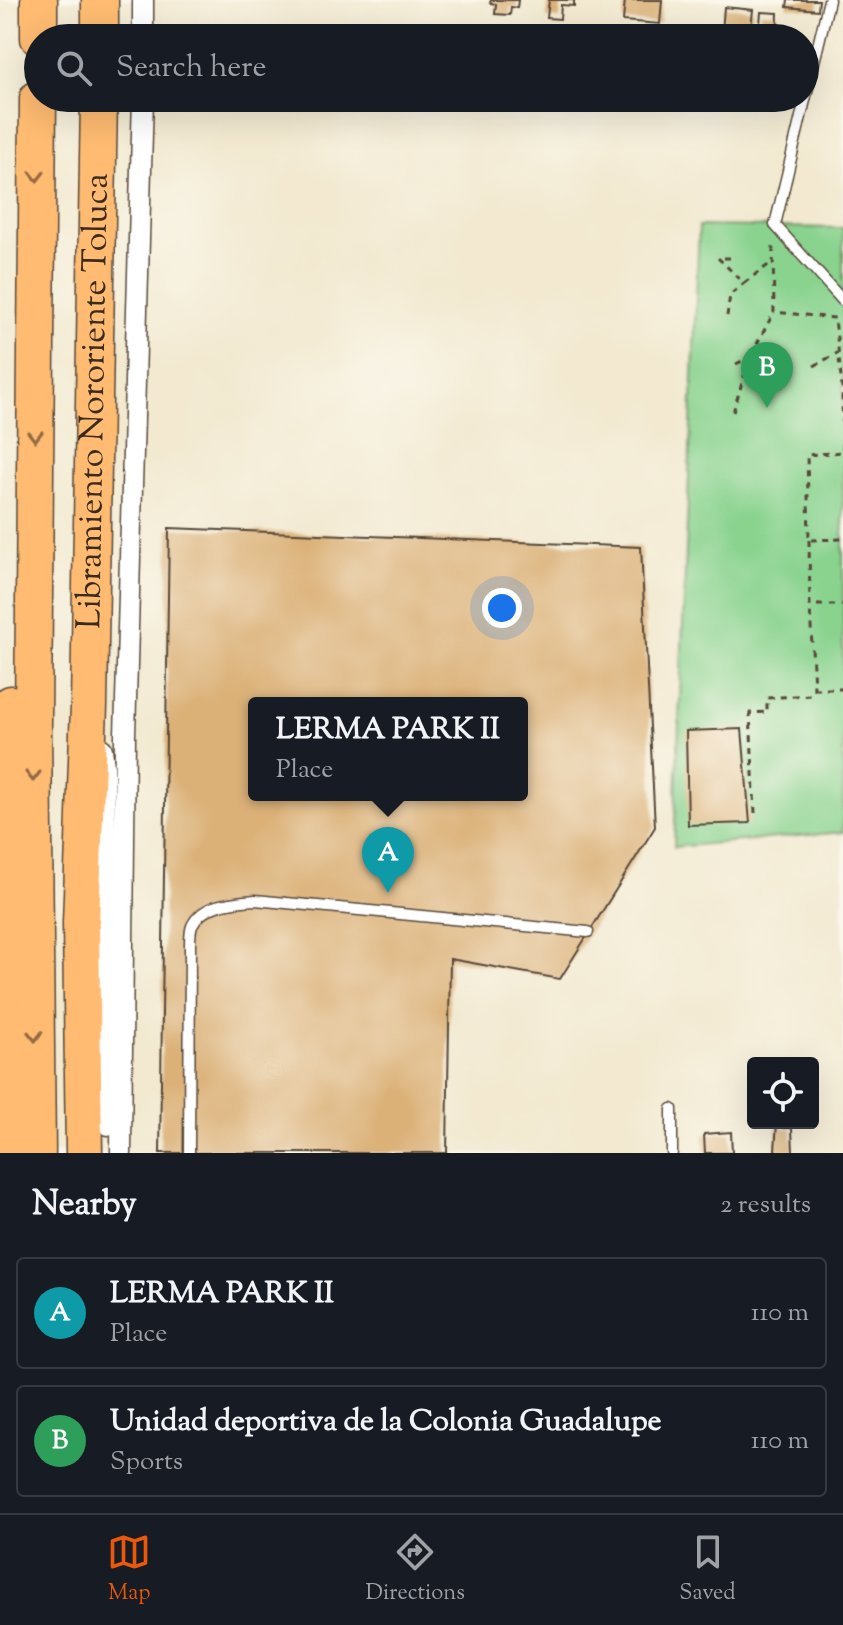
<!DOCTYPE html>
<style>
:root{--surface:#171b24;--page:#242831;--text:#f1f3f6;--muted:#9ea1a6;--line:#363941;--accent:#ea580c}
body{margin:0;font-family:"Sorts Mill Goudy",serif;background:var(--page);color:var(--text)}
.controls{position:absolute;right:24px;bottom:24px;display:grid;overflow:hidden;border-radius:8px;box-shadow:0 8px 32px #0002}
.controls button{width:72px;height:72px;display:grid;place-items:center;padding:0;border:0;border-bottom:2px solid var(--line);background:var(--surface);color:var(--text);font:40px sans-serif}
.you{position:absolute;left:502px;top:608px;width:28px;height:28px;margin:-20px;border:6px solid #fff;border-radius:50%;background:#1a73e8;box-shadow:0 0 0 12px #1a73e833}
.badge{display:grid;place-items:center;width:52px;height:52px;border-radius:50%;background:var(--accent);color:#fff;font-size:26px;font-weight:700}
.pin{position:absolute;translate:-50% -66px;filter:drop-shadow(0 2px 4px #0008)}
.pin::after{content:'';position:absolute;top:42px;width:28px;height:24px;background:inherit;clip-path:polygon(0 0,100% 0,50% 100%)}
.popup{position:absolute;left:248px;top:697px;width:280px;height:104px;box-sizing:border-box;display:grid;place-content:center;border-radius:8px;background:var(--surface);filter:drop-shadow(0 2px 6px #0005);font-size:26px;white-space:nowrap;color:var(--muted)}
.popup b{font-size:30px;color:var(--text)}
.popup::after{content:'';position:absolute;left:50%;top:100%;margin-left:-16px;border:16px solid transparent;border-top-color:var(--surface)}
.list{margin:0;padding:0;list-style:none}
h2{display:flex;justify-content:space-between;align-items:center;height:104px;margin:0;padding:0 32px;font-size:34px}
h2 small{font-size:26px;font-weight:400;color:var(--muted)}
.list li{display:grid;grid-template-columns:52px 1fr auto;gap:24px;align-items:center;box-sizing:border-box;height:112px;margin:0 16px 16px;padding:0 16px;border:2px solid var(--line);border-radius:8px}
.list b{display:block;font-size:30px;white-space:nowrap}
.list p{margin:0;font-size:26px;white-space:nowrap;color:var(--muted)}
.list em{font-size:26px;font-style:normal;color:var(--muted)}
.icon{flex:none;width:44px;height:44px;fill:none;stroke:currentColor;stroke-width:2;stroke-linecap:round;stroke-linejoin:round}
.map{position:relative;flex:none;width:843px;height:1153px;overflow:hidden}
.search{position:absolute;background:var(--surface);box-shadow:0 8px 32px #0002;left:24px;right:24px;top:24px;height:88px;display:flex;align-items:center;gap:20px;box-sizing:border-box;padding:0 28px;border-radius:44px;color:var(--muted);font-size:30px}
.sheet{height:360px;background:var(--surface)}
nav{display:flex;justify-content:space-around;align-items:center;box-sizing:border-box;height:112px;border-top:2px solid var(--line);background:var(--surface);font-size:22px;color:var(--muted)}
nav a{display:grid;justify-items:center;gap:4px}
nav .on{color:var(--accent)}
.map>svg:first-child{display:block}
.green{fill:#89d38f;stroke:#627e56;stroke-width:2}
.building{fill:#dbb178;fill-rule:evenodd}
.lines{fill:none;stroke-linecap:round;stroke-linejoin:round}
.lane-casing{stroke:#564739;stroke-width:13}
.street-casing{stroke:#564739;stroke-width:23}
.highway-casing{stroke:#564739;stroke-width:39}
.path{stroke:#564739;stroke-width:3;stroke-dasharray:6 6;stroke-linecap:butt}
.lane{stroke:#fff;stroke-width:10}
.street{stroke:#fff;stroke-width:20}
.highway{stroke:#febb71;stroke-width:36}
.oneway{stroke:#936b43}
.labels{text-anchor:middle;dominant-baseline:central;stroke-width:8;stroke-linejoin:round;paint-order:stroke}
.street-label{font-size:34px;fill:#3b2a1e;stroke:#fbf7ec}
</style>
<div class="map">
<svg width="843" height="1153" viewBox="0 0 843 1153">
<rect width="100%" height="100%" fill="#fbf7ec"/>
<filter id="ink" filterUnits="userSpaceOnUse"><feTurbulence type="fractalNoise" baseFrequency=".0125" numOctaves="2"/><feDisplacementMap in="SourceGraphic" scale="16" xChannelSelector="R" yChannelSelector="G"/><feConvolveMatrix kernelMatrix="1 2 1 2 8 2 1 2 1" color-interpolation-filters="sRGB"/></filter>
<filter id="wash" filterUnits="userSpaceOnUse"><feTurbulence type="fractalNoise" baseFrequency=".006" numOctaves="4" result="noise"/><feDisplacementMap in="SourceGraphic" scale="32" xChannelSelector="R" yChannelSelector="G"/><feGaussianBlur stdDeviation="1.8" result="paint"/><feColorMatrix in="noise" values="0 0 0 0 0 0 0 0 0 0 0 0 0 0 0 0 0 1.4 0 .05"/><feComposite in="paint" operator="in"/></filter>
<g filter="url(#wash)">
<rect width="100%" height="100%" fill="#f2e9d0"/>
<!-- green -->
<path class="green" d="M 699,226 L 843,228 L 843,832 L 674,847 Z"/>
<g id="blocks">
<!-- building -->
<g class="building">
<path d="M 491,0 L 518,0 L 517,8 L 511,7 L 510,15 L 495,14 L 496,4 L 490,3 Z"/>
<path d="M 549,0 L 574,0 L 574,6 L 561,5 L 560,19 L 547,18 Z"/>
<path d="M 625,0 L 662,0 L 660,24 L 623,21 Z"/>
<path d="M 788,0 L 819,0 L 818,10 L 787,7 Z"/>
<path d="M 724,7 L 753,10 L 750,36 L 722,33 Z"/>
<path d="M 761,12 L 778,13 L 777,38 L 759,35 Z"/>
<path d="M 169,528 L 641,547 L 655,827 L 560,979 L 450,959 L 447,1153 L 160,1153 ZM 254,703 L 522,703 L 522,795 L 254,795 Z"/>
<path d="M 742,729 L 750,823 L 688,825 L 686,731 Z"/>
<path d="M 777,1123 L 784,1123 L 784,1128 L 792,1128 L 793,1153 L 778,1153 L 775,1150 Z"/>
<path d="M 731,1132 L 732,1153 L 705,1153 L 704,1134 Z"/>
</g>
</g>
</g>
<g filter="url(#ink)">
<use href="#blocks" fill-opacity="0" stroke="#564739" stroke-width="2"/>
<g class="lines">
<defs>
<g id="lane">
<path d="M 829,0 L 775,225 L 843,301"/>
<path d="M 189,1153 L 190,945 C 190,940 190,931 192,926 C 203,903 233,902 255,900 L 588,932"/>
<path d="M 672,1153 L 672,1109"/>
</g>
<g id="street">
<path d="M 143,38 L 143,0"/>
<path d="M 102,749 L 104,767 L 108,1125"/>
<path d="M 121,1153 L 125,735 L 143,98"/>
</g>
<g id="highway">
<path d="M 39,38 L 39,0"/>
<path d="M 100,38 L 100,0"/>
<path d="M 9,1153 L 6,785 L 11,704"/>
<path d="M 37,1153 L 33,725 L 38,98"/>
<path id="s1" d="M 84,1153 L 81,923 L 89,706 L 99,98"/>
</g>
</defs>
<!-- lane casing -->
<use href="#lane" class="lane-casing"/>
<!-- street casing -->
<use href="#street" class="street-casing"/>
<!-- highway casing -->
<use href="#highway" class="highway-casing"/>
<!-- path -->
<g class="path">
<path d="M 773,247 L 774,312 L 835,318 L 842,388 L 843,452 L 807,455 L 809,540 L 843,539"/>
<path d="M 730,258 L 718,258 L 744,283 L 771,263"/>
<path d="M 727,316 L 730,295 L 744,283"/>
<path d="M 736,364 L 750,357 L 764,370"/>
<path d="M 814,366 L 839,352"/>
<path d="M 733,412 L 750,357 L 774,312"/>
<path d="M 809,540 L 810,605 L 843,605"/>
<path d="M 814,689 L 843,689"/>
<path d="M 755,813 L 750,713 L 767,712 L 767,698 L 810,695 L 814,689 L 810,605"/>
</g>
<!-- lane -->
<use href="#lane" class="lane"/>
<!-- street -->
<use href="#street" class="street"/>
<!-- highway -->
<use href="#highway" class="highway"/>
</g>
<!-- one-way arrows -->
<defs><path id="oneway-chevron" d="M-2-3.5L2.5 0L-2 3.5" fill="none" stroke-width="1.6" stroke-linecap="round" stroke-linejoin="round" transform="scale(2)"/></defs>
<g class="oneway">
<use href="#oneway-chevron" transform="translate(37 176) rotate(90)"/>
<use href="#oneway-chevron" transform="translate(35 436) rotate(90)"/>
<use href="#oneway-chevron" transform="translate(33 776) rotate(90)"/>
<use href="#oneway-chevron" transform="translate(35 1036) rotate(89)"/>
</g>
</g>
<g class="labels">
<!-- street labels -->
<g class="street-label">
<text stroke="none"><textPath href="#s1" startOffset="752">Libramiento Nororiente Toluca</textPath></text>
</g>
</g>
</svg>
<div class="controls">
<button><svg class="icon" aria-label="locate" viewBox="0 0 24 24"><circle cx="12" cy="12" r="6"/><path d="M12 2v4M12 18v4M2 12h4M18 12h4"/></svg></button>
</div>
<div class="you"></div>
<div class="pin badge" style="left:388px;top:893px;background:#0f9aa8">A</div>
<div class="popup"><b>LERMA PARK II</b>Place</div>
<div class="pin badge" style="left:767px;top:408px;background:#2e9e5b">B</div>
<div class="search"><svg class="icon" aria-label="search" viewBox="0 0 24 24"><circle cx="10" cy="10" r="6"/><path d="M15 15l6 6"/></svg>Search here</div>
</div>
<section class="sheet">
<h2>Nearby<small>2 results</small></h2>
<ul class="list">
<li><span class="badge" style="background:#0f9aa8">A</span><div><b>LERMA PARK II</b><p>Place</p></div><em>110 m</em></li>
<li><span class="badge" style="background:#2e9e5b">B</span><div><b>Unidad deportiva de la Colonia Guadalupe</b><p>Sports</p></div><em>110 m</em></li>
</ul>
</section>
<nav>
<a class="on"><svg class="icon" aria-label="map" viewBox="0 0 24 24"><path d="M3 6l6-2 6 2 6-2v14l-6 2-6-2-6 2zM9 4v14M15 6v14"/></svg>Map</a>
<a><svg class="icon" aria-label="directions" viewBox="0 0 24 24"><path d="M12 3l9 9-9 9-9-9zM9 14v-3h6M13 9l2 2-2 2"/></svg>Directions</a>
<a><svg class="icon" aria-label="saved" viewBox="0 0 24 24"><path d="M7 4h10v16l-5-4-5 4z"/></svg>Saved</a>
</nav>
